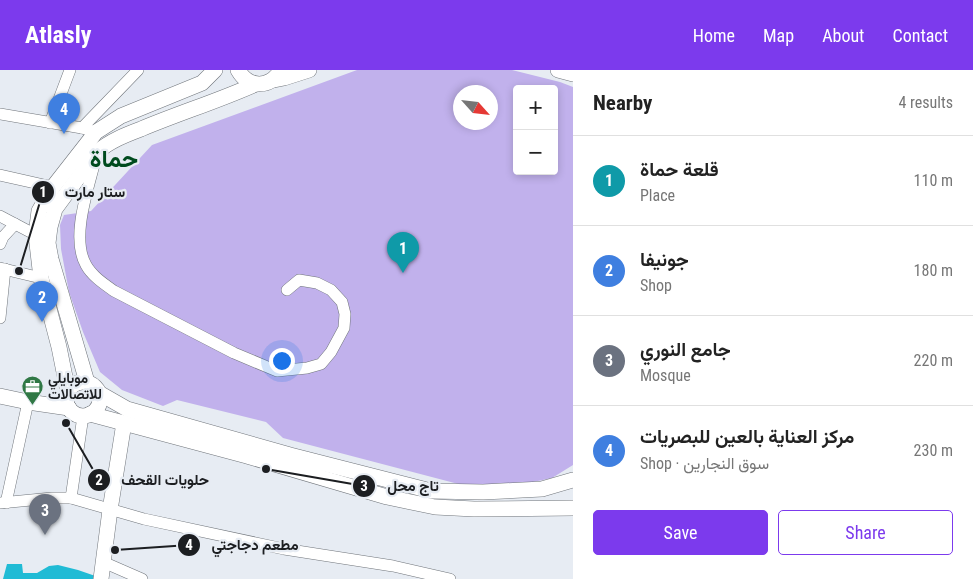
<!DOCTYPE html>
<meta charset="utf-8">
<style>
:root{--surface:#fff;--page:#f2f2f2;--text:#222;--muted:#767676;--line:#e0e0e0;--accent:#7c3aed}
body{margin:0;font-family:"Roboto Condensed",Vazirmatn,sans-serif;background:var(--page);color:var(--text)}
.controls{position:absolute;right:15px;top:15px;display:grid;overflow:hidden;border-radius:5px;box-shadow:0 2px 8px #0003}
.controls button{width:45px;height:45px;display:grid;place-items:center;padding:0;border:0;border-bottom:1px solid var(--line);background:var(--surface);color:var(--text);font:25px sans-serif}
.compass{position:absolute;left:453px;top:15px;width:45px;height:45px;border-radius:50%;background:var(--surface);box-shadow:0 2px 8px #0003;rotate:117deg}
.you{position:absolute;left:281px;top:290px;width:18px;height:18px;margin:-12px;border:4px solid #fff;border-radius:50%;background:#1a73e8;box-shadow:0 0 0 8px #1a73e833}
.badge{display:grid;place-items:center;width:32px;height:32px;border-radius:50%;background:var(--accent);color:#fff;font-size:16px;font-weight:700}
.pin{position:absolute;translate:-50% -41px;filter:drop-shadow(0 1px 2px #0008)}
.pin::after{content:'';position:absolute;top:26px;width:18px;height:15px;background:inherit;clip-path:polygon(0 0,100% 0,50% 100%)}
.list{margin:0;padding:0;list-style:none}
h2{display:flex;justify-content:space-between;align-items:center;height:65px;margin:0;padding:0 20px;font-size:21px}
h2 small{font-size:16px;font-weight:400;color:var(--muted)}
.list li{display:grid;grid-template-columns:32px 1fr auto;gap:15px;align-items:center;box-sizing:border-box;height:90px;padding:0 20px;border-top:1px solid var(--line)}
.list b{display:block;font-size:19px;white-space:nowrap}
.list p{margin:0;font-size:16px;white-space:nowrap;color:var(--muted)}
.list em{font-size:16px;font-style:normal;color:var(--muted)}
.actions{display:flex;gap:10px;padding:15px 20px}
.actions a{flex:1;padding:11px 0;border:1px solid var(--accent);border-radius:5px;text-align:center;font-size:18px;color:var(--accent)}
.actions .main{background:var(--accent);color:#fff}
.map{position:relative;flex:none;width:573px;height:509px;overflow:hidden}
header{display:flex;align-items:center;gap:30px;box-sizing:border-box;height:70px;padding:0 25px;background:var(--accent);color:#fff}
header strong{font-size:24px}
nav{display:flex;gap:28px;margin-inline-start:auto;font-size:18px}
main{display:flex}
aside{flex:1;background:var(--surface)}
.map>svg:first-child{display:block}
.green{fill:#c1b1ec;fill-rule:evenodd}
.water{fill:#20bbd5}
.lines{fill:none;stroke-linecap:round;stroke-linejoin:round}
.street-casing{stroke:#70757b;stroke-width:12}
.secondary-casing{stroke:#70757b;stroke-width:16}
.street{stroke:#fff;stroke-width:11}
.secondary{stroke:#fff;stroke-width:15}
.labels{text-anchor:middle;dominant-baseline:central;stroke-width:4.5;stroke-linejoin:round;paint-order:stroke}
.poi-label{font-size:14px;font-weight:bold;fill:#1c1e21;stroke:#e7ecf3;text-anchor:start}
.town-label{font-size:24px;font-weight:bold;fill:#004b1e;stroke:#e7ecf3}
.leader{fill:none;stroke:#1c1e21;stroke-width:2}
.callout-dot{fill:#1c1e21;stroke:#e7ecf3;stroke-width:2}
.mark-label{font-size:15px;text-anchor:middle;font-weight:bold;fill:#fff}
.callout-label{font-size:15px;text-anchor:middle;font-weight:bold;fill:#1c1e21;stroke:#e7ecf3;stroke-width:4.5;stroke-linejoin:round;paint-order:stroke}
</style>
<header>
<strong>Atlasly</strong>
<nav><a>Home</a><a>Map</a><a>About</a><a>Contact</a></nav>
</header>
<main>
<div class="map">
<svg width="573" height="509" viewBox="0 0 573 509">
<rect width="100%" height="100%" fill="#e7ecf3"/>
<!-- green -->
<path class="green" d="M 357,0 L 512,0 L 560,12 L 573,17 L 573,395 L 552,408 L 519,415 L 466,416 L 283,368 L 266,352 L 177,330 L 163,336 L 122,320 L 100,302 L 83,262 L 69,222 L 61,179 L 60,155 L 64,145 L 91,141 L 152,75 ZM 517,19 L 554,19 L 554,101 L 517,101 ZM 460,22 L 490,22 L 490,52 L 460,52 Z"/>
<!-- water -->
<path class="water" d="M 7,494 L 22,494 L 23,503 L 37,503 L 49,496 L 58,495 L 78,500 L 104,509 L 3,509 Z"/>
<g class="lines">
<defs>
<g id="street">
<path d="M 0,44 L 82,58 L 96,62"/>
<path d="M 50,53 L 70,0"/>
<path d="M 82,58 L 138,0"/>
<path d="M 96,87 C 89,117 70,167 86,195 C 92,206 104,214 114,221 L 234,283 L 277,301 L 307,298 L 321,294 L 331,282 L 344,258 L 345,244 L 342,232 L 331,220 L 317,213 L 299,210 L 287,220"/>
<path d="M 0,105 L 53,117"/>
<path d="M 0,146 L 36,165"/>
<path d="M 0,174 L 3,167 L 15,154"/>
<path d="M 0,198 L 41,208"/>
<path d="M 0,248 L 5,199"/>
<path d="M 71,428 L 83,346"/>
<path d="M 0,433 L 52,428 L 71,428 L 144,449 L 284,479 L 393,496 L 450,509"/>
<path d="M 6,433 L 28,332"/>
<path d="M 103,492 L 142,509"/>
</g>
<g id="secondary">
<path d="M 238,0 C 249,19 270,18 281,0"/>
<path d="M 558,0 L 573,4"/>
<path d="M 274,10 L 284,8 L 309,0"/>
<path d="M 87,312 L 51,189 L 48,173 L 50,157 L 55,139 L 97,82 C 110,71 125,65 141,59 C 179,43 218,31 256,14"/>
<circle cx="83" cy="329" r="17"/>
<path d="M 68,322 L 59,277 L 41,208 L 36,165 L 39,141 L 53,117 L 96,62 L 121,46 L 202,13 L 215,0"/>
<path d="M 99,323 L 127,339 L 290,385 L 431,421 L 483,422 L 542,419 L 573,410"/>
<path d="M 0,326 L 28,332 L 69,338"/>
<path d="M 90,344 L 247,386 L 387,427 L 435,437 L 474,439 L 573,438"/>
<path d="M 101,509 L 110,440 L 124,353"/>
</g>
</defs>
<!-- street casing -->
<use href="#street" class="street-casing"/>
<!-- secondary casing -->
<use href="#secondary" class="secondary-casing"/>
<!-- street -->
<use href="#street" class="street"/>
<!-- secondary -->
<use href="#secondary" class="secondary"/>
</g>
<!-- icons -->
<defs>
<symbol id="office-pin" viewBox="-11 -11 22 30"><path d="M0 17L-7.5 6A9.5 9.5 0 1 1 7.5 6Z" fill="#307845" stroke="#e7ecf3"/><path d="M-6-3h4V-5.5h4V-3h4V5H-6ZM-1-4.5V-3h2v-1.5ZM-6 0V1H6V0Z" fill="#fff"/></symbol>
</defs>
<g fill-rule="evenodd">
<use href="#office-pin" x="20" y="304" width="25" height="34"/>
</g>
<g class="labels">
<!-- poi labels -->
<g class="poi-label">
<text x="48" y="308">موبايلي<tspan x="48" dy="16">للاتصالات</tspan></text>
</g>
<!-- town labels -->
<g class="town-label">
<text x="114" y="89">حماة</text>
</g>
</g>
<!-- callouts -->
<path class="leader" d="M19 201L43 122M66 353L99 410M266 399L364 416M115 480L189 475"/>
<g class="callout-dot">
<circle cx="19" cy="201" r="5"/>
<circle cx="66" cy="353" r="5"/>
<circle cx="266" cy="399" r="5"/>
<circle cx="115" cy="480" r="5"/>
<circle cx="43" cy="122" r="12"/>
<circle cx="99" cy="410" r="12"/>
<circle cx="364" cy="416" r="12"/>
<circle cx="189" cy="475" r="12"/>
</g>
<g class="mark-label">
<text x="43" y="127">1</text>
<text x="99" y="415">2</text>
<text x="364" y="421">3</text>
<text x="189" y="480">4</text>
</g>
<g class="callout-label">
<text x="95" y="127">ستار مارت</text>
<text x="165" y="415">حلويات القحف</text>
<text x="413" y="421">تاج محل</text>
<text x="255" y="480">مطعم دجاجتي</text>
</g>
</svg>
<div class="controls">
<button>+</button>
<button>−</button>
</div>
<svg class="compass" viewBox="-18 -18 36 36"><path d="M0-13l5 13h-10z" fill="#e53935"/><path d="M0 13l5-13h-10z" fill="#767676"/></svg>
<div class="you"></div>
<div class="pin badge" style="left:403px;top:203px;background:#0f9aa8">1</div>
<div class="pin badge" style="left:42px;top:252px;background:#3f7fe0">2</div>
<div class="pin badge" style="left:45px;top:465px;background:#6b7280">3</div>
<div class="pin badge" style="left:64px;top:64px;background:#3f7fe0">4</div>
</div>
<aside>
<h2>Nearby<small>4 results</small></h2>
<ul class="list">
<li><span class="badge" style="background:#0f9aa8">1</span><div><b>قلعة حماة</b><p>Place</p></div><em>110 m</em></li>
<li><span class="badge" style="background:#3f7fe0">2</span><div><b>جونيفا</b><p>Shop</p></div><em>180 m</em></li>
<li><span class="badge" style="background:#6b7280">3</span><div><b>جامع النوري</b><p>Mosque</p></div><em>220 m</em></li>
<li><span class="badge" style="background:#3f7fe0">4</span><div><b>مركز العناية بالعين للبصريات</b><p>Shop · سوق النجارين</p></div><em>230 m</em></li>
</ul>
<div class="actions"><a class="main">Save</a><a>Share</a></div>
</aside>
</main>
